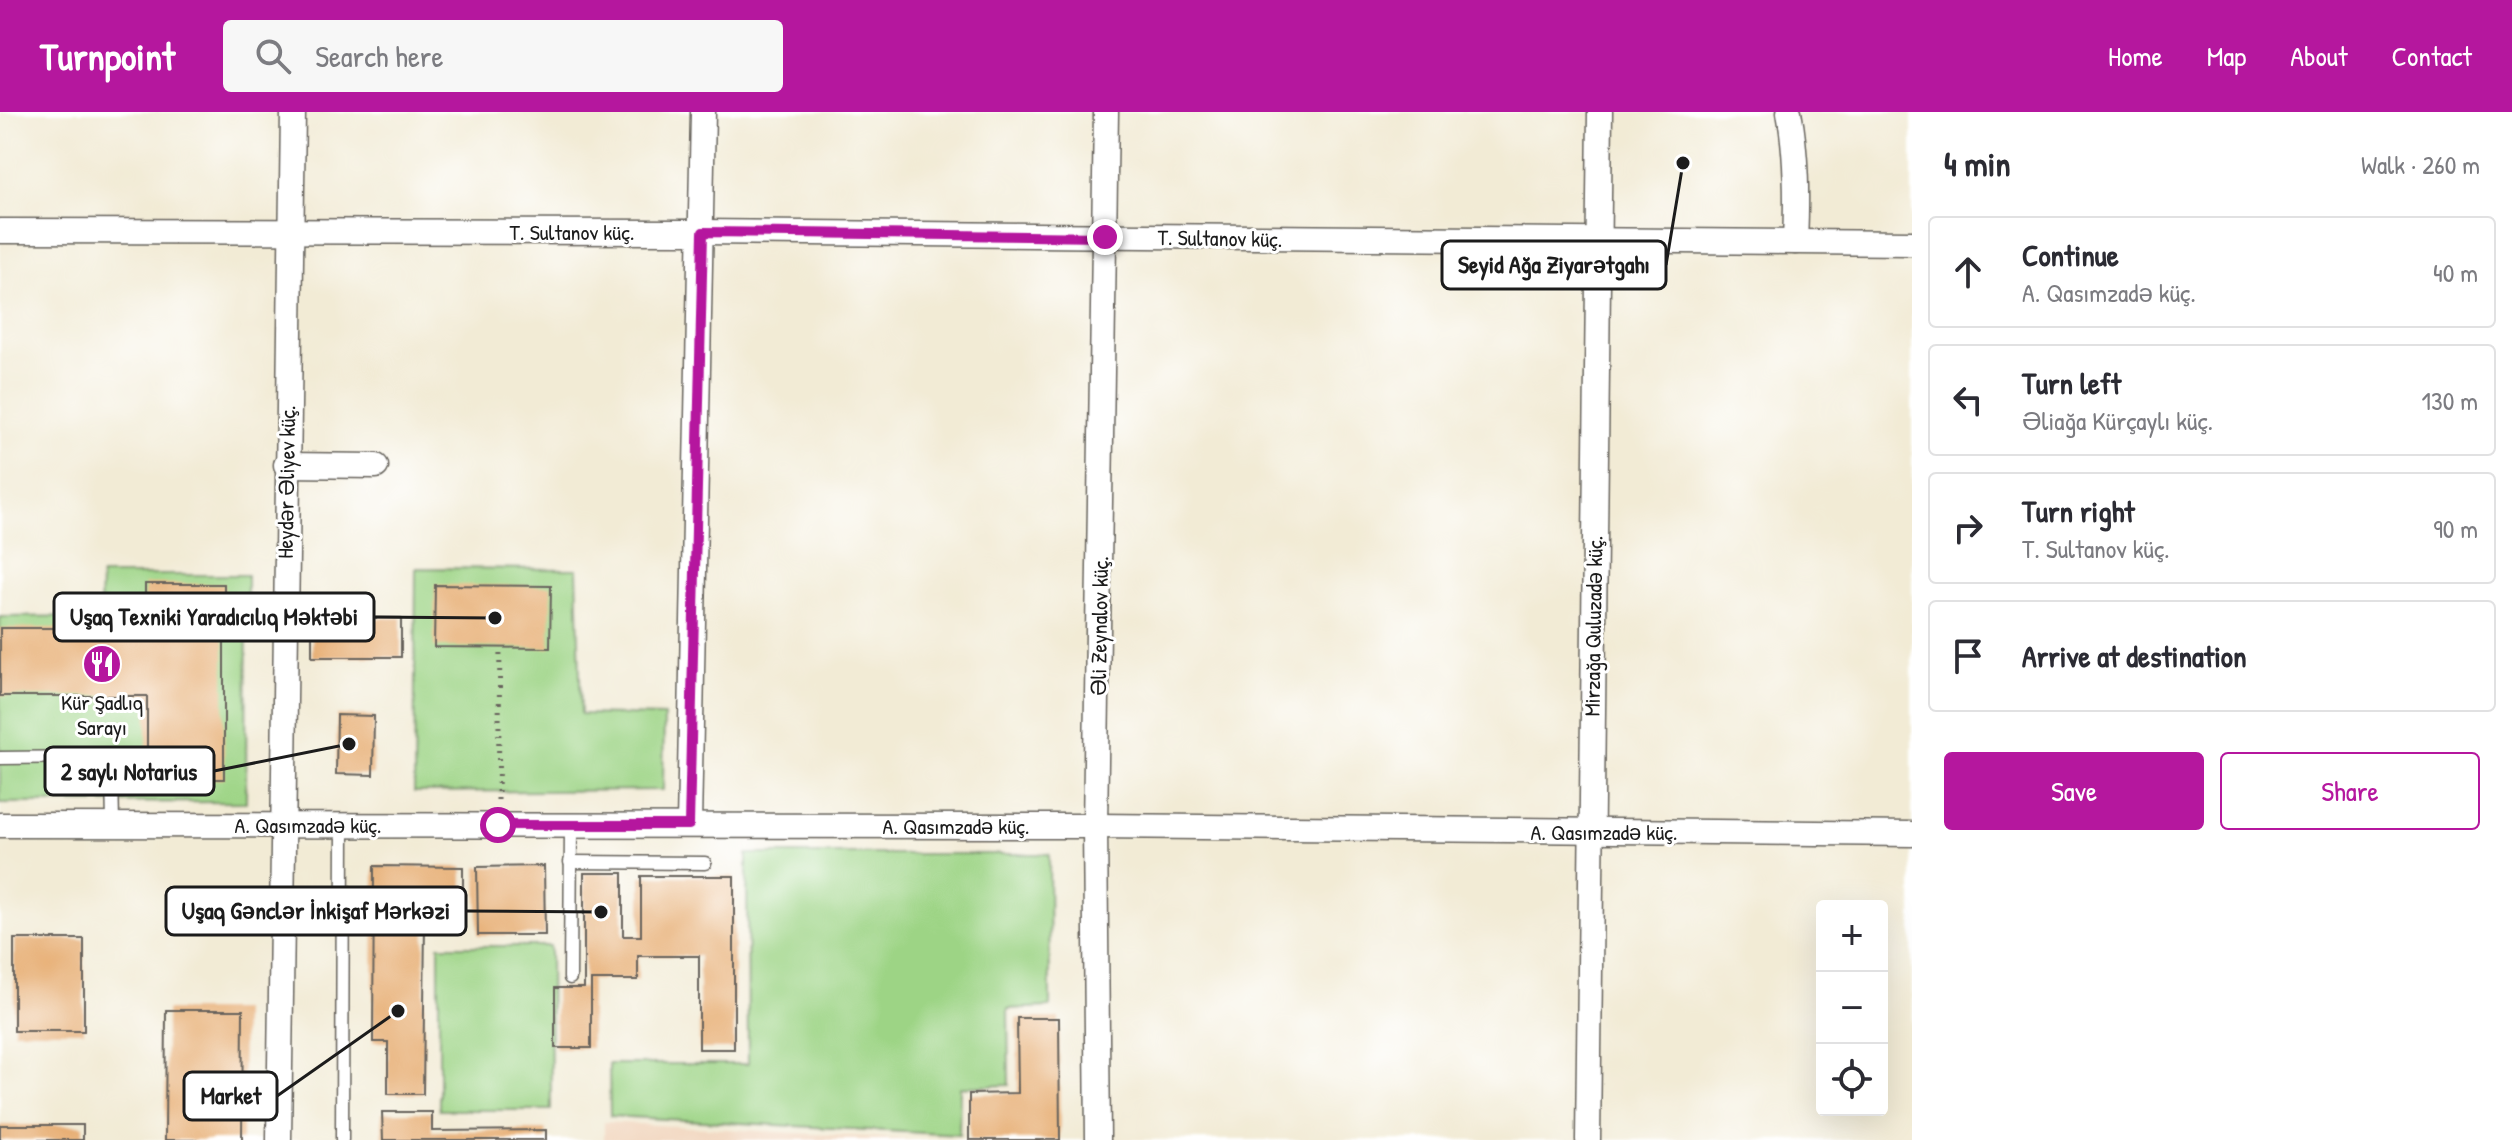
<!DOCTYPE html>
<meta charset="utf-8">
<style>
:root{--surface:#fff;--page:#f7f7f7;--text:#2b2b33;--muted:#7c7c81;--line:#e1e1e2;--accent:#b5179e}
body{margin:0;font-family:"Patrick Hand",sans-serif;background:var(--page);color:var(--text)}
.controls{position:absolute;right:24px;bottom:24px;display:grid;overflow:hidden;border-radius:8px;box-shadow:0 8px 32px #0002}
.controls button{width:72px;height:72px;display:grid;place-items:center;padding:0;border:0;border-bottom:2px solid var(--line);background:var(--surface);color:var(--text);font:40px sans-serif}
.stop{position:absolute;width:24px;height:24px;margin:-18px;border:6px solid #b5179e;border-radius:50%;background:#fff}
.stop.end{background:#b5179e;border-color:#fff;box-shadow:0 2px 8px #0008}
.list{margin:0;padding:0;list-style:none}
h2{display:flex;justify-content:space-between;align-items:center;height:104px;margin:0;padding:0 32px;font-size:34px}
h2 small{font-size:26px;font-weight:400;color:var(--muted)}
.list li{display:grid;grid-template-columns:52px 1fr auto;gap:24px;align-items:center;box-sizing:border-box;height:112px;margin:0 16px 16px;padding:0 16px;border:2px solid var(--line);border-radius:8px}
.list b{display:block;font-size:30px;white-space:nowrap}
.list p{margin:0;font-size:26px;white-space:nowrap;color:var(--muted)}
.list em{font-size:26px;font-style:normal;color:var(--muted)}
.actions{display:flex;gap:16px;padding:24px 32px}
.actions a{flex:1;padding:18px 0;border:2px solid var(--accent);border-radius:8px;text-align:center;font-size:28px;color:var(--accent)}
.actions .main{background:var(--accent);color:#fff}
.icon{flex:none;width:44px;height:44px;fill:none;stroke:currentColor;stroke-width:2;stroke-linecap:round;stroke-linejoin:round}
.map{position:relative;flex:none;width:1912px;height:1028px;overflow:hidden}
header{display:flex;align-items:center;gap:48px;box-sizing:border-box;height:112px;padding:0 40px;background:var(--accent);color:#fff}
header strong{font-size:38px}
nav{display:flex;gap:44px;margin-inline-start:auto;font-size:28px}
.search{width:560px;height:72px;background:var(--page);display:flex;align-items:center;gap:20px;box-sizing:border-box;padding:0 28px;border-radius:8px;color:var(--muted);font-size:30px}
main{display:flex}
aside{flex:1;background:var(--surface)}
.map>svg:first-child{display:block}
.built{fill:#f1d5bd}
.green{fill:#9dd485;stroke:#5c7850;stroke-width:2}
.building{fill:#e7af74}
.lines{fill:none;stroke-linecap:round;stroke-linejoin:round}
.lane-casing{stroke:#67645d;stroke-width:15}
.street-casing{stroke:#67645d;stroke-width:27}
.path{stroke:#67645d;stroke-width:5;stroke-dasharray:2 6;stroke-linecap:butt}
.lane{stroke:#fff;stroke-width:12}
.street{stroke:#fff;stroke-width:24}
.route{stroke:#b5179e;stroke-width:10}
.labels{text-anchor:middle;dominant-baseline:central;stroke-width:6;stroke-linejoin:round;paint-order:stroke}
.street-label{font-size:22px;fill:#1c1c1c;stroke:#fff}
.poi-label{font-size:22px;fill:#1c1c1c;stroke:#fff}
.leader{fill:none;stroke:#1c1c1c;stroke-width:3}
.callout-dot{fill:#1c1c1c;stroke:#fff;stroke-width:3}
.callout{fill:#fff;stroke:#1c1c1c;stroke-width:3}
.callout-label{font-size:24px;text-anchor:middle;font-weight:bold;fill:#1c1c1c}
</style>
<header>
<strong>Turnpoint</strong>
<div class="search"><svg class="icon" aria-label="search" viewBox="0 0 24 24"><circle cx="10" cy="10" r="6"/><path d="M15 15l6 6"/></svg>Search here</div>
<nav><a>Home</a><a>Map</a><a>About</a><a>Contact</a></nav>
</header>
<main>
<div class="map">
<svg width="1912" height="1028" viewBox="0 0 1912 1028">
<rect width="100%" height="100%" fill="#fff"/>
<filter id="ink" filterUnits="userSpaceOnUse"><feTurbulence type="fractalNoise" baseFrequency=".0125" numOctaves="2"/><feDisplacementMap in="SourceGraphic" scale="16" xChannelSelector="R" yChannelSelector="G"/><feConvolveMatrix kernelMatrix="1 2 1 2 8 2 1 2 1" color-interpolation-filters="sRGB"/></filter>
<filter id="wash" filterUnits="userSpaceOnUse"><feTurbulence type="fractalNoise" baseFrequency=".006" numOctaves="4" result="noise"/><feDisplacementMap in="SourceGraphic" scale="32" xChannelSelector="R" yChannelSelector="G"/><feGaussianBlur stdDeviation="1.8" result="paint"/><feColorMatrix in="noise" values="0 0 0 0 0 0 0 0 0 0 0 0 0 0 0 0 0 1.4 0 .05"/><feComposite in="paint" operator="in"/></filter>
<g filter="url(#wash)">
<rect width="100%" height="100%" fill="#f2ebd5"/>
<!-- built -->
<path class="built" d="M 604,1010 L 915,1028 L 604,1028 Z"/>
<!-- green -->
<g class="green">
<path d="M 416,456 L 577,457 L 581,602 L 664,604 L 663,678 L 414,680 Z"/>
<path d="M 101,463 L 247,463 L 246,690 L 0,691 L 0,505 L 100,504 Z"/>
<path d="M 747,742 L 1049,742 L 1050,895 L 1008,897 L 1009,973 L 960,975 L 959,1023 L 610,1004 L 609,952 L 748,952 Z"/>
<path d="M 439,834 L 550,834 L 551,998 L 439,998 Z"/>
</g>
<g id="blocks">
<!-- building -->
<g class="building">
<path d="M 145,472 L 224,472 L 224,667 L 147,667 L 147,584 L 0,584 L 0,516 L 119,516 L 119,497 L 145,497 Z"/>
<path d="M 435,473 L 551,474 L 550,536 L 434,535 Z"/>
<rect x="312" y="506" width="89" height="39"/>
<path d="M 337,603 L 374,604 L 373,663 L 336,662 Z"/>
<path d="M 374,754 L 463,755 L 463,811 L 425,811 L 423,982 L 388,982 L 388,930 L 373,930 Z"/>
<path d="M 544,754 L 545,823 L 478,823 L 477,755 Z"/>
<path d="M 584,761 L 623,761 L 623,824 L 641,824 L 641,764 L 734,764 L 734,937 L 699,937 L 699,844 L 638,844 L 638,868 L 591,868 L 591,936 L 555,936 L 555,876 L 584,876 Z"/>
<rect x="14" y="827" width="70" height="92"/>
<path d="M 166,898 L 243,898 L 242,1028 L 165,1028 Z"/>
<path d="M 1017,906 L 1059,906 L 1060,1028 L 969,1028 L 969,982 L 1018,981 Z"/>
<path d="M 382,1000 L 432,1000 L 432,1019 L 546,1018 L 546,1028 L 383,1028 Z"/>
<rect x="0" y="1013" width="83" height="15"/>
</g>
</g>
</g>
<g filter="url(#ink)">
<use href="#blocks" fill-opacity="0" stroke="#67645d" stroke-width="2"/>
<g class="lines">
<defs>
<g id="lane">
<path d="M 0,646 L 92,645 L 103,648 L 112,661 L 113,713"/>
<path d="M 570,750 L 705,751"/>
<path d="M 570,866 L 571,713"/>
<path d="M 342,1028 L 343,712"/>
</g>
<g id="street">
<path d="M 1789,0 C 1797,44 1797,86 1795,130"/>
<path d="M 0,119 L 703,120 L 1912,131"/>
<path d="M 286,353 L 376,354"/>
<path d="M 0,713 L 1095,714 L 1912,722"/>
<path d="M 689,713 L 703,0"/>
<path d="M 279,1028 L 293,0"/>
<path d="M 1098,1028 L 1095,714 L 1106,0"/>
<path d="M 1588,1028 L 1600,0"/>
</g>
</defs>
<!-- lane casing -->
<use href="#lane" class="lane-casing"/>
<!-- street casing -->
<use href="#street" class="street-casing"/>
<!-- path -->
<path class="path" d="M 498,688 L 500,536"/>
<!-- lane -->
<use href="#lane" class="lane"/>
<!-- street -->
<use href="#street" class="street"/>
</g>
</g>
<g class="lines" filter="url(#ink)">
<!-- route -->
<path class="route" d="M 498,713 L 689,713 L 703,120 L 1105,125"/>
</g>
<!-- icons -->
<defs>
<symbol id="restaurant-disc" viewBox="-11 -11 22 22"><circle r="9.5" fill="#b5179e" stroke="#fff"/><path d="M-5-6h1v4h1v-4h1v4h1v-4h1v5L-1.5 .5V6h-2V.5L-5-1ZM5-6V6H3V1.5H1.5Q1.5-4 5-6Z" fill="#fff"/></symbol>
</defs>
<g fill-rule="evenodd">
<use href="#restaurant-disc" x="80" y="530" width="44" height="44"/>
</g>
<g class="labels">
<!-- street labels -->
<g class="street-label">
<text x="572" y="120">T. Sultanov küç.</text>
<text transform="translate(1220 126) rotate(1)">T. Sultanov küç.</text>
<text transform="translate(286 370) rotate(-89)">Heydər Əliyev küç.</text>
<text transform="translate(1099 514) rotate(-89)">Əli Zeynalov küç.</text>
<text transform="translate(1593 514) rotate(-89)">Mirzağa Quluzadə küç.</text>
<text x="308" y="713">A. Qasımzadə küç.</text>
<text x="956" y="714">A. Qasımzadə küç.</text>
<text x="1604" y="720">A. Qasımzadə küç.</text>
</g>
<!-- poi labels -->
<g class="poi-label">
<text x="102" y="590">Kür Şadlıq<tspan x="102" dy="25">Sarayı</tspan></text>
</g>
</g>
<!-- callouts -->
<path class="leader" d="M1683 51L1666 153M495 506L374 505M349 632L214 659M601 800L466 799M398 899L277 984"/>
<g class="callout-dot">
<circle cx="1683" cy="51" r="8"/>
<circle cx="495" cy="506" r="8"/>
<circle cx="349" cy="632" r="8"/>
<circle cx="601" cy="800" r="8"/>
<circle cx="398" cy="899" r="8"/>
</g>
<g class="callout">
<rect x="1442" y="129" width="224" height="48" rx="8"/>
<rect x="54" y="481" width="320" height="48" rx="8"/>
<rect x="45" y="635" width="169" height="48" rx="8"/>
<rect x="166" y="775" width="300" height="48" rx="8"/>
<rect x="184" y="960" width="93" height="48" rx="8"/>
</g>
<g class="callout-label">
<text x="1554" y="161">Seyid Ağa Ziyarətgahı</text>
<text x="214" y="513">Uşaq Texniki Yaradıcılıq Məktəbi</text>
<text x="129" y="668">2 saylı Notarius</text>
<text x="316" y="807">Uşaq Gənclər İnkişaf Mərkəzi</text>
<text x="231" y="992">Market</text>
</g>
</svg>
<div class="controls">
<button>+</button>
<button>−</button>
<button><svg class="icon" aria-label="locate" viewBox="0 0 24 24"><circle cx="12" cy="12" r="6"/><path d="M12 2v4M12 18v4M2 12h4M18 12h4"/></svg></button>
</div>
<div class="stop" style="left:498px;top:713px"></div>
<div class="stop end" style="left:1105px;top:125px"></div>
</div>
<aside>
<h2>4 min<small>Walk · 260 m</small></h2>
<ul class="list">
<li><svg class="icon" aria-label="ahead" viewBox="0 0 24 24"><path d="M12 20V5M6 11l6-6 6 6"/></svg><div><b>Continue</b><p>A. Qasımzadə küç.</p></div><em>40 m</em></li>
<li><svg class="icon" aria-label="left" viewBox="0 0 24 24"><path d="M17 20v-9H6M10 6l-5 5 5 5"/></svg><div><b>Turn left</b><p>Əliağa Kürçaylı küç.</p></div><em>130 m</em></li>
<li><svg class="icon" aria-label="right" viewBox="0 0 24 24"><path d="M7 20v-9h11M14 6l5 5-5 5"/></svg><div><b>Turn right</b><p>T. Sultanov küç.</p></div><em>90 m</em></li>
<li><svg class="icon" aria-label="arrive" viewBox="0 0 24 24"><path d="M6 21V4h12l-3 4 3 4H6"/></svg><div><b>Arrive at destination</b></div></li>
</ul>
<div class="actions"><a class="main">Save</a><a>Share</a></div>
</aside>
</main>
